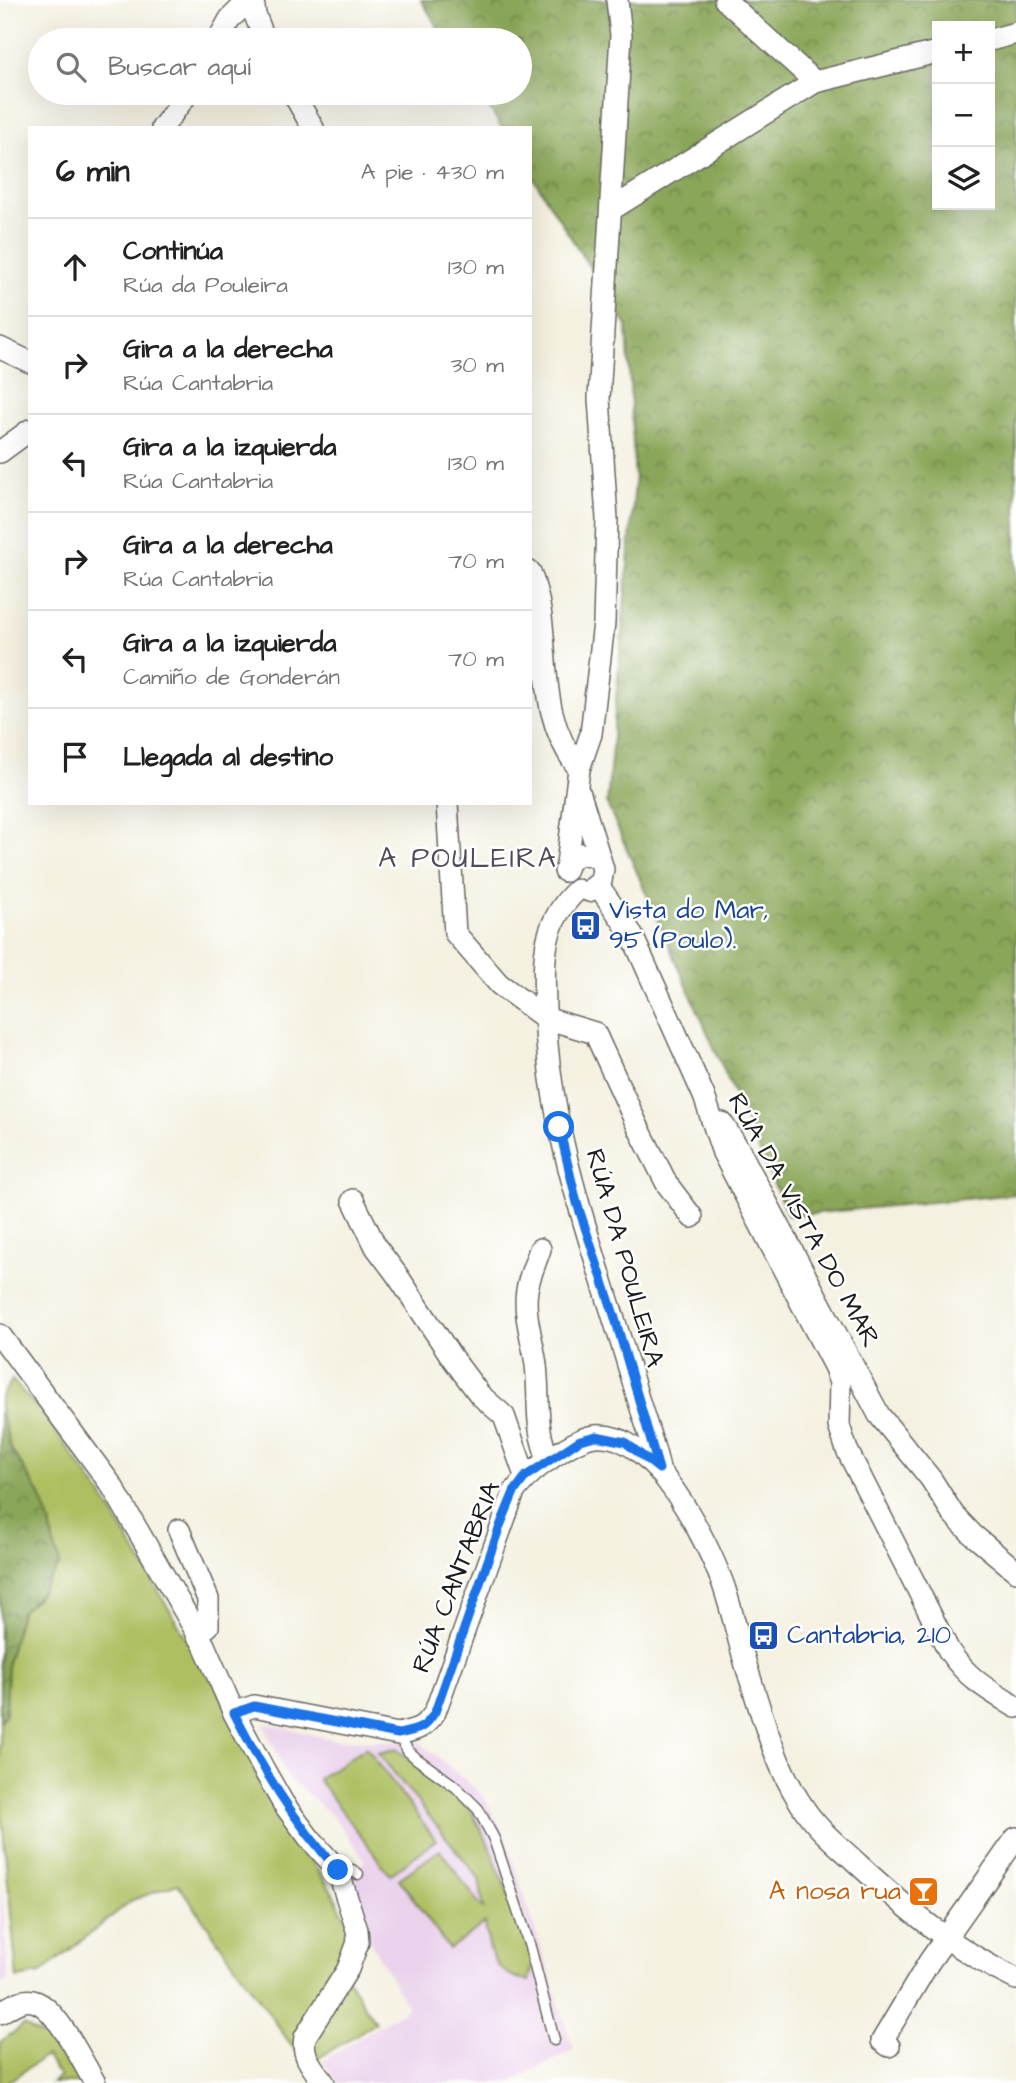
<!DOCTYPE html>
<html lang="es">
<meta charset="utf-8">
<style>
:root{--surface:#fff;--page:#f6f6f6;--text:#222;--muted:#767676;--line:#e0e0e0}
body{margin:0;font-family:"Architects Daughter",sans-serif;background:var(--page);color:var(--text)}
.controls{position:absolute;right:21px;top:21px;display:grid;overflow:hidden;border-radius:0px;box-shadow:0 7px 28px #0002}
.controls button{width:63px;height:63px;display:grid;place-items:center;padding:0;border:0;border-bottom:2px solid var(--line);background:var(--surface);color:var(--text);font:35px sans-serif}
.stop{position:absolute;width:21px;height:21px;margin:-16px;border:5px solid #1a73e8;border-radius:50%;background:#fff}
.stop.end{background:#1a73e8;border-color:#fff;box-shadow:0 2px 7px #0008}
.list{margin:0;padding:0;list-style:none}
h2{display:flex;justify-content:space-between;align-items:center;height:91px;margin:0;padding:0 28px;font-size:30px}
h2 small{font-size:23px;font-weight:400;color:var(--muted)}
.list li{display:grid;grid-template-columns:46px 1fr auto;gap:21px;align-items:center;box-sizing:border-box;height:98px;padding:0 28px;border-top:2px solid var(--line)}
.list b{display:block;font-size:26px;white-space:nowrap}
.list p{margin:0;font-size:23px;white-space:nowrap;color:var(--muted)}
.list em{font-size:23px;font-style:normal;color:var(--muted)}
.icon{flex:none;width:38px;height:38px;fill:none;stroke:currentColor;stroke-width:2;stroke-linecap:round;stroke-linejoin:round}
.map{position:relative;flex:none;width:1016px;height:2083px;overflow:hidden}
.search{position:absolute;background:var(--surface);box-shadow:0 7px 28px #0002;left:28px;top:28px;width:504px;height:77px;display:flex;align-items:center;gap:18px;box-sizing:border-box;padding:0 24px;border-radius:38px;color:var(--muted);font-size:26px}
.panel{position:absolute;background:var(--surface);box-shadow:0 7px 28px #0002;left:28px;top:126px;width:504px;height:679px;border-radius:0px}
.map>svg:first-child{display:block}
.built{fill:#ead1ec}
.green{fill:#aebf62;stroke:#656e3f;stroke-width:2}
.forest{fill:url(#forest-crowns);stroke:#53613a;stroke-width:2;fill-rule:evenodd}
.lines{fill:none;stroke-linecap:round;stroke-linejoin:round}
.lane-casing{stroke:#686761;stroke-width:13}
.street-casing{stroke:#686761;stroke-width:24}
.lane{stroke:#fff;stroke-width:10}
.street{stroke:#fff;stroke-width:21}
.route{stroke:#1a73e8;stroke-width:9}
.labels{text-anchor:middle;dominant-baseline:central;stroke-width:5;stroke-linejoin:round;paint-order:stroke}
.transit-label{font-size:26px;fill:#164399;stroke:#fff;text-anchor:start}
.street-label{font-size:26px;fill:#1c1c1c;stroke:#fff}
.food-label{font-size:26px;fill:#c56008;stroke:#fff;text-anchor:end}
.neighbourhood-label{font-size:28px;letter-spacing:2px;fill:#534959;stroke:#fff}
</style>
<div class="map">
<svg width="1016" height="2083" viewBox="0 0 1016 2083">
<defs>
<pattern id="forest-crowns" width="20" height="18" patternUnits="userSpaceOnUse" patternTransform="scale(1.75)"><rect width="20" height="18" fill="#8aa658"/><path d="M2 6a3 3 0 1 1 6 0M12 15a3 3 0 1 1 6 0" fill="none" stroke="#708648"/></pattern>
</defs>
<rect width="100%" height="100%" fill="#fff"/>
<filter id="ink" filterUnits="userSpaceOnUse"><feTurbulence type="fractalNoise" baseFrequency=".0143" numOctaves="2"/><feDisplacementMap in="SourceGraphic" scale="14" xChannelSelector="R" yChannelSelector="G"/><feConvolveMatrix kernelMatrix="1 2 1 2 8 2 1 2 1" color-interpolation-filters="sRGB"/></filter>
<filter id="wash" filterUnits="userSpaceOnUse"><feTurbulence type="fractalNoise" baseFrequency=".00686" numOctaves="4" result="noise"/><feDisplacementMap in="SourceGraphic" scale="28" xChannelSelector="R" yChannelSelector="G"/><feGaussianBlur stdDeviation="1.57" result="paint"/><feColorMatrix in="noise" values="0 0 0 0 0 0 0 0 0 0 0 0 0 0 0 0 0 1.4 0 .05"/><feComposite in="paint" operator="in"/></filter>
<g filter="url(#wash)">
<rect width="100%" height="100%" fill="#f4f1e1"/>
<!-- built -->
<g class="built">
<path d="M 263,1723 L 335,1740 L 419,1742 L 482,1794 L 504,1833 L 574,2050 L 508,2083 L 338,2083 L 322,2061 L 408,2008 L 368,1937 L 353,1875 L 365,1860 L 334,1817 L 287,1776 Z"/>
<path d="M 0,1873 L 9,1980 L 0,1985 Z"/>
</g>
<!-- green -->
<g class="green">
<path d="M 12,1380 L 43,1414 L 103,1497 L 188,1641 L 203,1656 L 264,1792 L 331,1890 L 352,1930 L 341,1967 L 375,2023 L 306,2066 L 178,1884 L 132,1900 L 40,1974 L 17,1978 L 0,1798 L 0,1720 L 6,1714 L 8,1660 L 21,1612 L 37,1597 L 60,1564 L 53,1542 L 49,1521 L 21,1465 L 11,1449 L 0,1408 L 0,1398 Z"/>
<path d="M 366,1747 L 436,1840 L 390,1875 L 318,1779 Z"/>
<path d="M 396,1749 L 453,1792 L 471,1811 L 487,1841 L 534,1959 L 529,1981 C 493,1974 490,1956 485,1923 L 449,1949 L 399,1879 L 440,1850 L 484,1910 L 479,1878 L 378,1753 Z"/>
<path d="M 24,2025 L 58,2045 L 83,2083 L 51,2083 L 60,2077 L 46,2056 L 6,2083 L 0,2083 L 0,2042 Z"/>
</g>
<!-- forest -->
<g class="forest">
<path d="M 421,0 L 1016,0 L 1016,1194 L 788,1216 L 607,804 L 635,483 L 627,326 L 530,173 L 530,128 L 502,128 L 480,93 L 520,93 L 520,40 L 446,40 ZM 937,26 L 990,26 L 990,205 L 937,205 Z"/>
<path d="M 0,1408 L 11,1449 L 39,1493 L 50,1521 L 53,1542 L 60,1564 L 37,1597 L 21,1612 L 8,1660 L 6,1714 L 0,1720 Z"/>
</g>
</g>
<g filter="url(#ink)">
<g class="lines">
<defs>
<g id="lane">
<path d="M 398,1734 L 408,1751 L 417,1759 L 456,1787 L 478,1809 L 494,1839 L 530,1947 L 554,2040"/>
<path d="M 338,1870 L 352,1870 L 358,1874"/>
</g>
<g id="street">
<path d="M 253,0 L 255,15 L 265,40"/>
<path d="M 725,0 L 815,82"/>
<path d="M 218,40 L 230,19 L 249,0"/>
<path d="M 990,40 L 1016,33"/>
<path d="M 293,93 L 313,128"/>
<path d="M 162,128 L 188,93"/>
<path d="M 612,209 L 815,82 L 937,52"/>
<path d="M 0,348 L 30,362"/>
<path d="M 0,452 L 30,430"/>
<path d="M 530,572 C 556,640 530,706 579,769"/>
<path d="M 580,794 L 603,869 L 601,881 L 589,891"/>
<path d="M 447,803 L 455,933 L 499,984 L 545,1018 L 595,1033 L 638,1127 L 667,1184 L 692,1217"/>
<path d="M 567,864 L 579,769 L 591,734 L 604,623 L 607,519 L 599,398 L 621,35 L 617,0"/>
<path d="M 565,871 L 569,861 L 580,854 L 593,855 L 600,861"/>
<path d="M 598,885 L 631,933 L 704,1096 L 723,1153 L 835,1368 L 840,1383 L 839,1426 L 847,1450 L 949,1651 C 969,1680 987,1689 1016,1707"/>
<path d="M 577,890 C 540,925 544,961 545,1008 C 548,1140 599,1263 635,1388 C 642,1415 654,1442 659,1469"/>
<path d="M 722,1123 L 738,1148 L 879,1415 L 931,1479 L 953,1514 L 973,1535 L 1016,1571"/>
<path d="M 353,1200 L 376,1247 L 397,1275 L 453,1359 L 480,1395 L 504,1416 L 525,1476"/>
<path d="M 540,1249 C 536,1262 529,1276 527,1290 C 523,1314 533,1341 536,1365 C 540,1398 534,1429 549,1460"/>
<path d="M 0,1335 L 112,1486 L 204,1645 L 234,1713 L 263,1768 L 283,1803 L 310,1839 L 338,1870 L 357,1930 L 358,1942 L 348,1969 L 305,2037 C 301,2056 313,2068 324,2083"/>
<path d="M 179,1530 L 208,1599 L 208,1626 L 197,1634"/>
<path d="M 234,1713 L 254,1706 L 398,1734 C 416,1730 425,1728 435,1712 L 514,1492 C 528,1473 546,1461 566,1448 C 575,1443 584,1437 595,1436 C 653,1430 706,1539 723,1584 C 734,1616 740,1649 751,1681 C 764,1723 778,1770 803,1807 C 818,1830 839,1846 858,1864 C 907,1909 956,1951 1016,1979"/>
<path d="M 0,2013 C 11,2006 23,1997 36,2002 C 58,2010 83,2063 95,2083"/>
<path d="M 889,2046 L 882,2041 L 929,1962 L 1016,1838"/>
</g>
</defs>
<!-- lane casing -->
<use href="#lane" class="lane-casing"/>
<!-- street casing -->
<use href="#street" class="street-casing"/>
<!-- lane -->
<use href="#lane" class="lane"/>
<!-- street -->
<use href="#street" class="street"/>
</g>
</g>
<g class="lines" filter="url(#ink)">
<!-- route -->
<path class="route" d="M 338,1870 C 294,1822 263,1770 234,1713 L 254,1706 L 398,1734 C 417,1730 424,1730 435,1712 L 500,1526 L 514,1492 L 526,1476 L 580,1440 L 596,1436 L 625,1442 L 659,1469 L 614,1315 L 577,1203 L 559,1127"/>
</g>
<!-- icons -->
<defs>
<symbol id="bus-square" viewBox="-11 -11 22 22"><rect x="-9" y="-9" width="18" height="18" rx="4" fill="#1a4fb4" stroke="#fff"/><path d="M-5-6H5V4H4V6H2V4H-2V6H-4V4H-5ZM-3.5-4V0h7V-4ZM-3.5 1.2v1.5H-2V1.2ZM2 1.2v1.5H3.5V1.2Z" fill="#fff"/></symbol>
<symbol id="bar-square" viewBox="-11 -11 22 22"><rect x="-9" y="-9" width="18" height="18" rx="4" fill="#e8710a" stroke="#fff"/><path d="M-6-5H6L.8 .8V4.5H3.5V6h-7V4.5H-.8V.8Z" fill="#fff"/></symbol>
</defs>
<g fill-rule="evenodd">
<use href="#bus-square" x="568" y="908" width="35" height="35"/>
<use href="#bus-square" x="746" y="1618" width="35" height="35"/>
<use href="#bar-square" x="906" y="1874" width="35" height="35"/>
</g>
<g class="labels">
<!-- transit labels -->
<g class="transit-label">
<text x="609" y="910">Vista do Mar,<tspan x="609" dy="30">95 (Poulo).</tspan></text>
<text x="787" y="1635">Cantabria, 210</text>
</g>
<!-- street labels -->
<g class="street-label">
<text transform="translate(804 1220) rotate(61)">RÚA DA VISTA DO MAR</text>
<text transform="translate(625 1258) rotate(74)">RÚA DA POULEIRA</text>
<text transform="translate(456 1577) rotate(-69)">RÚA CANTABRIA</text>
</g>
<!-- food labels -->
<g class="food-label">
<text x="901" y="1891">A nosa rua</text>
</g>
<!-- neighbourhood labels -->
<g class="neighbourhood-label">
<text x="468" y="858">A POULEIRA</text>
</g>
</g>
</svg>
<div class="controls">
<button>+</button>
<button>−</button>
<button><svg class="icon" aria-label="layers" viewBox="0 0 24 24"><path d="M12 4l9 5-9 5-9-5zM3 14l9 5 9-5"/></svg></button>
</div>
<div class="stop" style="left:559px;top:1127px"></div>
<div class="stop end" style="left:338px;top:1870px"></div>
<div class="search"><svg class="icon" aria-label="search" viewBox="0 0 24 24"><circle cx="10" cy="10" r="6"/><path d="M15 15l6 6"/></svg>Buscar aquí</div>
<section class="panel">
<h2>6 min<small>A pie · 430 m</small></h2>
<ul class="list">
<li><svg class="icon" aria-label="ahead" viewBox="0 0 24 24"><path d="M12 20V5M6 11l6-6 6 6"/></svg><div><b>Continúa</b><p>Rúa da Pouleira</p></div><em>130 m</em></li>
<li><svg class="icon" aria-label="right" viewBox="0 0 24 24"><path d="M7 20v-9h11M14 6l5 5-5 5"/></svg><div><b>Gira a la derecha</b><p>Rúa Cantabria</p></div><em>30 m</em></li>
<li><svg class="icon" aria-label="left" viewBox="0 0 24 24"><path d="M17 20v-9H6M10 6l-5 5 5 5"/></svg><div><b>Gira a la izquierda</b><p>Rúa Cantabria</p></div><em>130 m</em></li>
<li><svg class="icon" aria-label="right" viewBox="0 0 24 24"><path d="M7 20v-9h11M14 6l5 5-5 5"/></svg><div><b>Gira a la derecha</b><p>Rúa Cantabria</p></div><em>70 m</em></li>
<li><svg class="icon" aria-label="left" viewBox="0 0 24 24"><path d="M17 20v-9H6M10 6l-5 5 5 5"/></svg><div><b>Gira a la izquierda</b><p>Camiño de Gonderán</p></div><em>70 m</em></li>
<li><svg class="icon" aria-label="arrive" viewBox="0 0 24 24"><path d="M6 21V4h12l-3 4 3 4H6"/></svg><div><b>Llegada al destino</b></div></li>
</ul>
</section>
</div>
